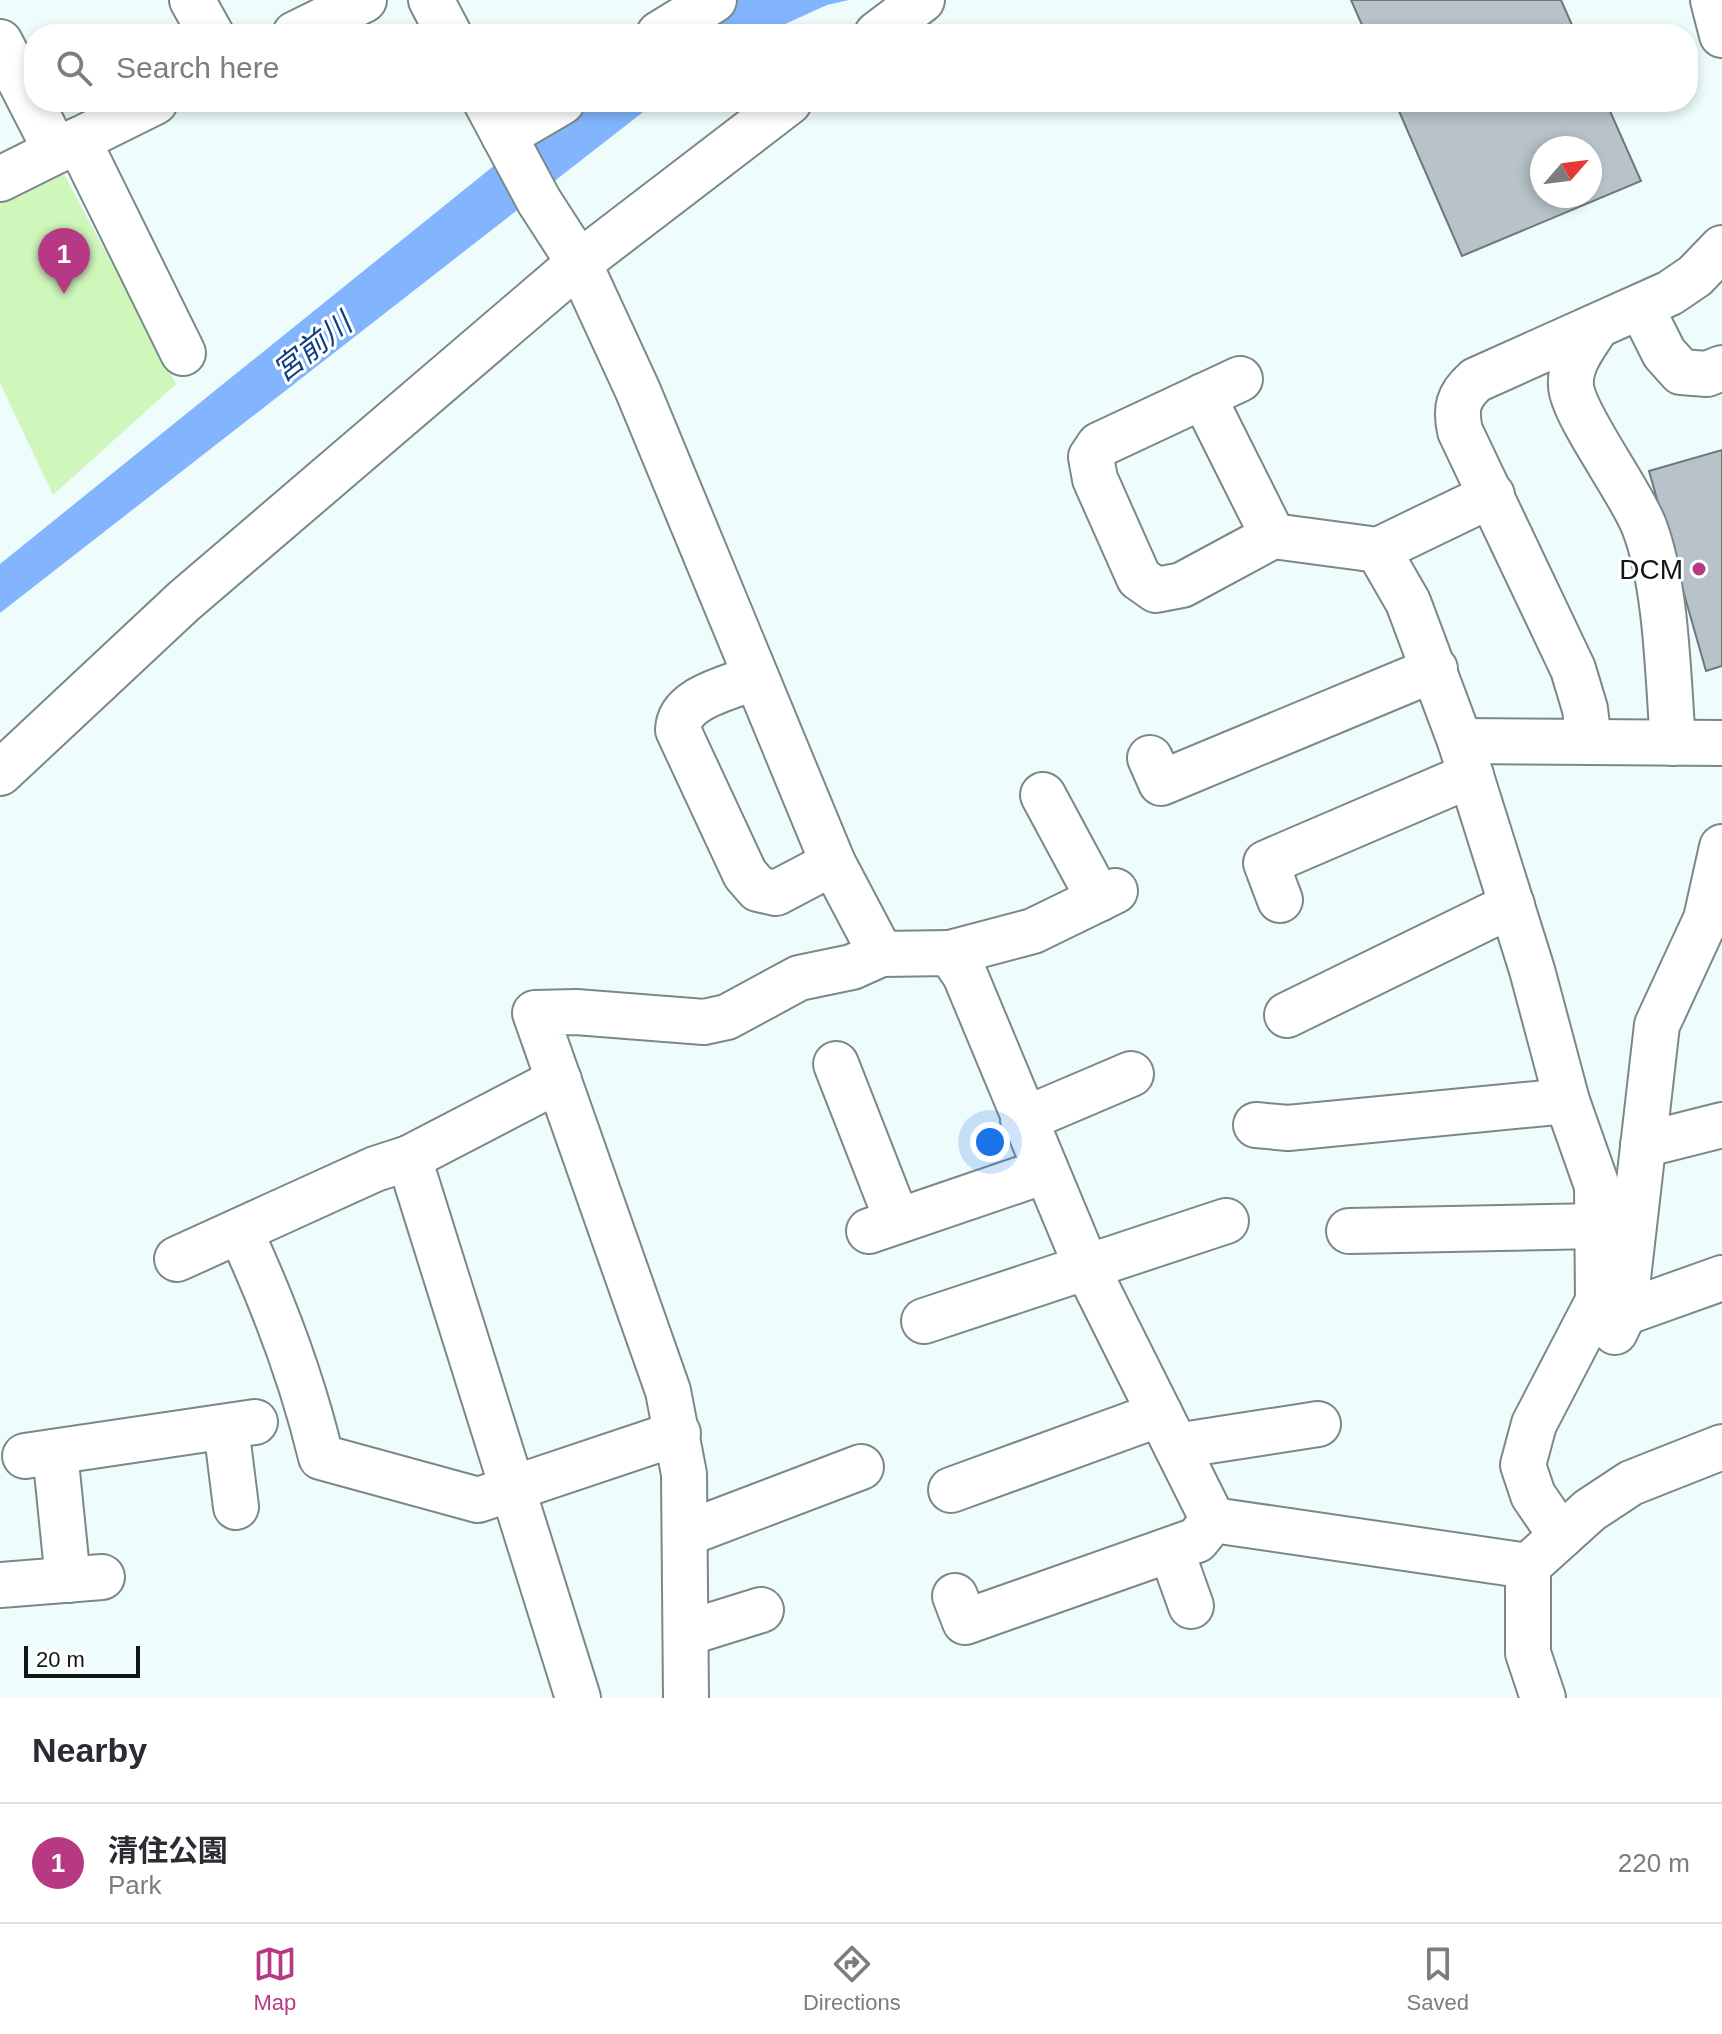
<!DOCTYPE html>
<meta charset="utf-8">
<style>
:root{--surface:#fff;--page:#f7f7f7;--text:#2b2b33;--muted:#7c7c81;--line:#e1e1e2;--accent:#b73883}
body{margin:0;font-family:Helvetica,"Noto Sans JP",sans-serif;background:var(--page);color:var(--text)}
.compass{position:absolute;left:1530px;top:136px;width:72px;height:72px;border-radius:50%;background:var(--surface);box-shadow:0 4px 12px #0003;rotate:62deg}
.scale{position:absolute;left:24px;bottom:20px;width:116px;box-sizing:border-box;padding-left:8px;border:4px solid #101515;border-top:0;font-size:22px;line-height:28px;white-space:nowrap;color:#101515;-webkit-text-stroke:6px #fff;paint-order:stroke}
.you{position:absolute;left:990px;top:1142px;width:28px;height:28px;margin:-20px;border:6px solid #fff;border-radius:50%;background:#1a73e8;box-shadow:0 0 0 12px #1a73e833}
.badge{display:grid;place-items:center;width:52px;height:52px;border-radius:50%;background:var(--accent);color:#fff;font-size:26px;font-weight:700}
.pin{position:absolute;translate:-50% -66px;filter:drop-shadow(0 2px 4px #0008)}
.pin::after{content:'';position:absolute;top:42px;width:28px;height:24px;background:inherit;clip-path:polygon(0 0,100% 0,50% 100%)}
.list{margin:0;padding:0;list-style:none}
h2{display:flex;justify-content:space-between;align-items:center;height:104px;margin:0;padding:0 32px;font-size:34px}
h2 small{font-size:26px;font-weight:400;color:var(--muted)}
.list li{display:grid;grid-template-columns:52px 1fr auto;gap:24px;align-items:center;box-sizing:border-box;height:120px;padding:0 32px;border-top:2px solid var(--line)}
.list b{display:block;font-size:30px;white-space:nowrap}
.list p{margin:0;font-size:26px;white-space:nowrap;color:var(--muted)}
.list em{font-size:26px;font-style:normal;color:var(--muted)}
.icon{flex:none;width:44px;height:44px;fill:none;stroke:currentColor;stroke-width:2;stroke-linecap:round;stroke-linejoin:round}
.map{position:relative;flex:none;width:1722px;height:1698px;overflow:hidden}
.search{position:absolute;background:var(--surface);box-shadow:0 4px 12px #0003;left:24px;right:24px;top:24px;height:88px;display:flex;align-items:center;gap:20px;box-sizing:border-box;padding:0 28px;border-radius:32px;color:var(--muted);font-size:30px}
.sheet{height:224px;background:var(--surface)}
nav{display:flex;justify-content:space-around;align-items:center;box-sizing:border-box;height:112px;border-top:2px solid var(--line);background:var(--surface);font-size:22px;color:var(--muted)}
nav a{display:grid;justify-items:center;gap:4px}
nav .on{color:var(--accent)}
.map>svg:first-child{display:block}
.green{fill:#cff6bb}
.water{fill:#82b5fd}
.building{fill:#b7c3c8;stroke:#6d787d;stroke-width:2;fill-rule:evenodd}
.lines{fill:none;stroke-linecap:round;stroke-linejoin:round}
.minor-casing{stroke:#7b8888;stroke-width:48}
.minor{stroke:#fff;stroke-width:44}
.poi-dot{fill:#b73883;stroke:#fff;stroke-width:3}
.labels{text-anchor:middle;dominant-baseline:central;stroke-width:6;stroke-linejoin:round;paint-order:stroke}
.poi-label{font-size:28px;fill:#101515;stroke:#fff;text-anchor:end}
.water-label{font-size:30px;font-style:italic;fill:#0e3f7e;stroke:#fff}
</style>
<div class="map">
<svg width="1722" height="1698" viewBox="0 0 1722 1698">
<rect width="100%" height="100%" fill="#eefcfc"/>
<!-- green -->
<path class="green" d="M 63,172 L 176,384 L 53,495 L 0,383 L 0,204 Z"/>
<!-- water -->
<g class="water">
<path d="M 728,0 L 849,0 L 827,5 L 763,34 L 670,34 Z"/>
<path d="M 573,102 L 656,102 L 0,613 L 0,564 Z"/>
</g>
<!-- building -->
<g class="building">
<path d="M 1351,0 L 1561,0 L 1576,34 L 1366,34 Z"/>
<path d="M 1395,102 L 1606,102 L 1641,181 L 1462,256 ZM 1542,148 L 1590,148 L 1590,196 L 1542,196 Z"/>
<path d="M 1722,450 L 1722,666 L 1706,671 L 1649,471 Z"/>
</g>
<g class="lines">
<defs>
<g id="minor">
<path d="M 192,0 L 211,34"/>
<path d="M 431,0 L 449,34"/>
<path d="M 1713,0 L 1722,35"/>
<path d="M 295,34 L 364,0"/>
<path d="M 659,34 L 714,0"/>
<path d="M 877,34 L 922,0"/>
<path d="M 0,42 L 56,151"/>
<path d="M 486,102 L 539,201 L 579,263 L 638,391 L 833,863 L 881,954 L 950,953 L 965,975 L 1087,1268 L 1213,1520 L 1528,1566"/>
<path d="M 504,136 L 562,102"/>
<path d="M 78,140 L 183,353"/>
<path d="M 0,179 L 155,102"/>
<path d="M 1641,307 L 1664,353 L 1681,372 L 1707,374 L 1722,368"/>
<path d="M 1597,326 C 1586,344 1569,363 1571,386 C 1573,415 1630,490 1644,526 C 1667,586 1668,679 1673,743"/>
<path d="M 1240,379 L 1099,445 L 1091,457 L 1095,479 L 1139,578 L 1156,590 L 1182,585 L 1273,536 L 1378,550 L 1492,495"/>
<path d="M 1203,396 L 1273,536"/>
<path d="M 1378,550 L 1408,602 L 1460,741 L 1532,970 L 1567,1101 L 1597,1186 L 1598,1301 L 1534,1424 L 1523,1465 L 1533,1495 L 1561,1536"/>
<path d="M 756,677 C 730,688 679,697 678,730 L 745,874 L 758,889 L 776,893 L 833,863"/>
<path d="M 1460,741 L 1722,743"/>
<path d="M 1589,742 L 1585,709 L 1573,669 L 1460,431 C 1455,408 1458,396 1476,380 L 1670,293 L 1695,276 L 1722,248"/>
<path d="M 1150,758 L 1161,783 L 1435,669"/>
<path d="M 0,773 L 184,601 L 579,263 L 789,102"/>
<path d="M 1043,795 L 1099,899"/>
<path d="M 1280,900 L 1266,863 L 1471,775"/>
<path d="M 950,953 L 1033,931 L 1115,891"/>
<path d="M 1287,1015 L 1512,905"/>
<path d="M 836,1064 L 897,1220"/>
<path d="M 1023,1120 L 1131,1074"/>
<path d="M 1256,1125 L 1288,1128 L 1567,1101"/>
<path d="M 1643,1145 L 1722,1125"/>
<path d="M 409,1158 L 578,1698"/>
<path d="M 240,1231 C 274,1304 302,1378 321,1457 L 478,1500 L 678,1433"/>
<path d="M 869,1231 L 1045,1171"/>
<path d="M 1349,1231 L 1597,1226"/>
<path d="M 177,1259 L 375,1169 L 409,1158 L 559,1080"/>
<path d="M 1624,1313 L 1722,1278"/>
<path d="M 924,1321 L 1226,1221"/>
<path d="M 1615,1332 L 1624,1313 L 1657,1025 L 1706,919 L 1722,847"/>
<path d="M 226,1427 L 236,1507"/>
<path d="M 1176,1446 L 1318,1424"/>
<path d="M 55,1452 L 68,1580"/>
<path d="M 25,1456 L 255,1422"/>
<path d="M 951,1490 L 1160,1414"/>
<path d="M 685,1534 L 861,1467"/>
<path d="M 1171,1550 L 1191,1606"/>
<path d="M 0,1585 L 102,1577"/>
<path d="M 955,1596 L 965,1622 L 1197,1540 L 1213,1520"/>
<path d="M 687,1633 L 761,1610"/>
<path d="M 686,1698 L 684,1474 L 668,1391 L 535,1013 L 576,1012 L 704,1022 L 727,1017 L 799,978 L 852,967 L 881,954"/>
<path d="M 1543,1698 L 1528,1653 L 1528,1566 L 1590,1510 L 1631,1483 L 1722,1447"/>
</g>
</defs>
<!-- minor casing -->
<use href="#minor" class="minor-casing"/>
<!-- minor -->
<use href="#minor" class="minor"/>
</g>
<!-- markers -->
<circle class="poi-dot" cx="1699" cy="569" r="8"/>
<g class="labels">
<!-- poi labels -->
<g class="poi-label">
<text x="1683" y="569">DCM</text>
</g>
<!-- water labels -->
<g class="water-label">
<text transform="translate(312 347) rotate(-38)">宮前川</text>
</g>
</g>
</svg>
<svg class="compass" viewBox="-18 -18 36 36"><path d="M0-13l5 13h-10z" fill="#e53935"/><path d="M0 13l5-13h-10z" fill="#7c7c81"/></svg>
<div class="scale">20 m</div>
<div class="you"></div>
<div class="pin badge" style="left:64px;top:294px">1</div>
<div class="search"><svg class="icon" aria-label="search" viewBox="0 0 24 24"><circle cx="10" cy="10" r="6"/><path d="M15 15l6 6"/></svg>Search here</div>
</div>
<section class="sheet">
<h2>Nearby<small></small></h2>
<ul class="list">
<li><span class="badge">1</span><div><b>清住公園</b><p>Park</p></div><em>220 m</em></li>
</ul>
</section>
<nav>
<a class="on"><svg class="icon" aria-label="map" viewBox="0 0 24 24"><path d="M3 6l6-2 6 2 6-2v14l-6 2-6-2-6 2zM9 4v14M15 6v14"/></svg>Map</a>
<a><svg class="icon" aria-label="directions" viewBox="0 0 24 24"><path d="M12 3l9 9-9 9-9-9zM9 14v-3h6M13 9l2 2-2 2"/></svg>Directions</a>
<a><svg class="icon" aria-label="saved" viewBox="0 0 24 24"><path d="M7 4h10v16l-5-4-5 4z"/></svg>Saved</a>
</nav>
